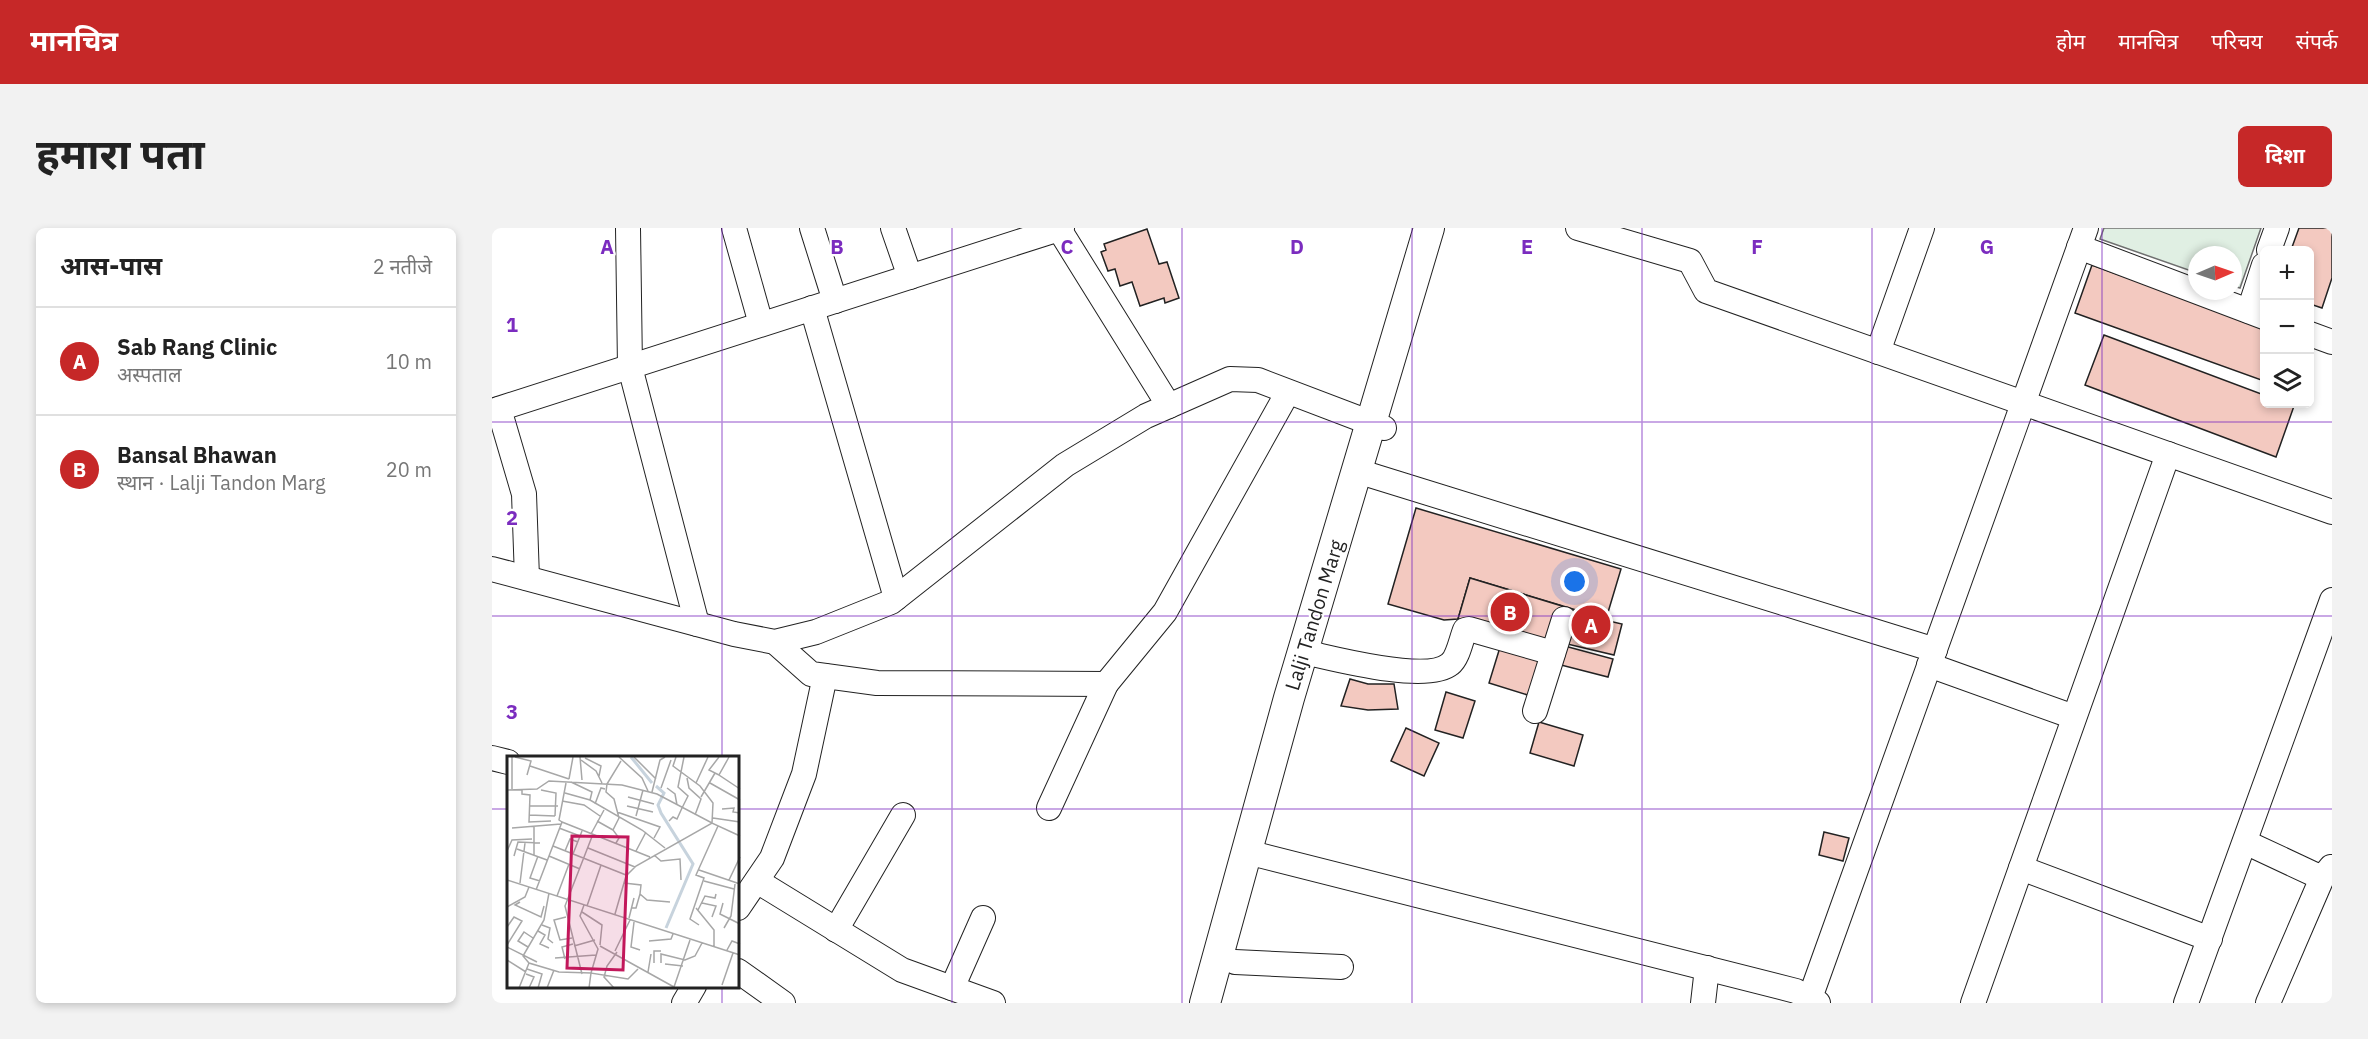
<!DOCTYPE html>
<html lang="hi">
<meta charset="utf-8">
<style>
:root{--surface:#fff;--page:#f2f2f2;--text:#222;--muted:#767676;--line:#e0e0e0;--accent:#c62828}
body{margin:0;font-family:"IBM Plex Sans","Noto Sans Devanagari",sans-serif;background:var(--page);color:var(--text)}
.controls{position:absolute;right:18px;top:18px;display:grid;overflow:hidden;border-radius:9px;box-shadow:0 3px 9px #0003}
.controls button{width:54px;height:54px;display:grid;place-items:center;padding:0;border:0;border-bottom:2px solid var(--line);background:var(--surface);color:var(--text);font:30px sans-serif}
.compass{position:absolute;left:1696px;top:18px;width:54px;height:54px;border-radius:50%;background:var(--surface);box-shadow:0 3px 9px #0003;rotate:88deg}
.you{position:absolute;left:1083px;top:354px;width:21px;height:21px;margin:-15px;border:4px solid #fff;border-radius:50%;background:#1a73e8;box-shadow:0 0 0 9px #1a73e833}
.badge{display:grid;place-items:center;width:39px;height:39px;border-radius:50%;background:var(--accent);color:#fff;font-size:20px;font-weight:700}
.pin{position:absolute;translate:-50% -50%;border:3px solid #fff;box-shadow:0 2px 6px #0006}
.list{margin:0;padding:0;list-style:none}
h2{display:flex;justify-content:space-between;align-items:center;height:78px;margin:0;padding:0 24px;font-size:26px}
h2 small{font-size:20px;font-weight:400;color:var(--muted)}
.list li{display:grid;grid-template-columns:39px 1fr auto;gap:18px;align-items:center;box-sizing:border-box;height:108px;padding:0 24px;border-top:2px solid var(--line)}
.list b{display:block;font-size:22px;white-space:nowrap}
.list p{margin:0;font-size:20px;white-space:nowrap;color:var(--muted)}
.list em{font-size:20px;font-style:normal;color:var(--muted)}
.icon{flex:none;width:33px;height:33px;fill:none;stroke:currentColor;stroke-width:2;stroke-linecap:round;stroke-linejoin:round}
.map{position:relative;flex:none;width:1840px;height:775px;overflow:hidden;border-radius:9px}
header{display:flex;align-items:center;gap:36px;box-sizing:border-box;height:84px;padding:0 30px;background:var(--accent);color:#fff}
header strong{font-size:28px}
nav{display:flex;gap:33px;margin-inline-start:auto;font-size:21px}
.intro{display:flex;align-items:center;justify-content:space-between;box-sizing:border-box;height:144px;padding:0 36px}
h1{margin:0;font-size:42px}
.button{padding:15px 27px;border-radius:9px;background:var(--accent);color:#fff;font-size:21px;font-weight:700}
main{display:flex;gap:36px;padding:0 36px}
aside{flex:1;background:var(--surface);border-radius:9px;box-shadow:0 3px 9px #0003}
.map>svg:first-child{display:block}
.green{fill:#e0efe3;stroke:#6f6f6f;stroke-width:1.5}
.building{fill:#f3c9c0;stroke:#222;stroke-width:1.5}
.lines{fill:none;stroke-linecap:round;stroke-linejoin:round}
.minor-casing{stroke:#222;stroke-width:26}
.major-casing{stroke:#222;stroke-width:32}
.minor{stroke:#fff;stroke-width:24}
.major{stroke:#fff;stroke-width:30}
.grid{fill:none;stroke:#7b2cbf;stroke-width:1.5;stroke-opacity:0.55}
.labels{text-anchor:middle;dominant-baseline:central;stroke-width:4.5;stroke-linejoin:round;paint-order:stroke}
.street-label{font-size:20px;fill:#222;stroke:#fff}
.inset-river{fill:none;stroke:#c7d3dd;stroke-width:3}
.inset-road{fill:none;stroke:#a7a7a7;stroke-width:1.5}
.view{fill:#c2185b;fill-opacity:0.15;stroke:#c2185b;stroke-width:3}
.inset-edge{fill:none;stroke:#222;stroke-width:3}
.grid-label{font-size:20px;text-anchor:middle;font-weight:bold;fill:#7b2cbf;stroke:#fff;stroke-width:4.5;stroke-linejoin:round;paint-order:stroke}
</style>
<header>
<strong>मानचित्र</strong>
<nav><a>होम</a><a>मानचित्र</a><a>परिचय</a><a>संपर्क</a></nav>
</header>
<div class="intro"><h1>हमारा पता</h1><a class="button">दिशा</a></div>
<main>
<aside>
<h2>आस-पास<small>2 नतीजे</small></h2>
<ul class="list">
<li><span class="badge">A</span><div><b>Sab Rang Clinic</b><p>अस्पताल</p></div><em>10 m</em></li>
<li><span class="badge">B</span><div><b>Bansal Bhawan</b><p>स्थान · Lalji Tandon Marg</p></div><em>20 m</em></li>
</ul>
</aside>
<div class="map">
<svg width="1840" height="775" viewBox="0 0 1840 775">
<rect width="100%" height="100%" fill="#fff"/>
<!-- green -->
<path class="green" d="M 1612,0 L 1769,0 L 1748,60 L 1741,58 L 1741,27 L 1705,27 L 1705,45 L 1608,11 Z"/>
<!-- building -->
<g class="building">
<path d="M 1807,0 L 1840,0 L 1840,50 L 1830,80 L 1818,76 L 1818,22 L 1799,22 Z"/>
<path d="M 655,1 L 667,36 L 675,34 L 687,70 L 673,75 L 672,70 L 648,78 L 640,54 L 628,58 L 623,41 L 616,43 L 609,24 L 614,22 L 612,16 Z"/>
<path d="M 1600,37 L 1772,99 L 1772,153 L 1583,85 Z"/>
<path d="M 1612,107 L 1772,167 L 1772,176 L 1802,178 L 1784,229 L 1593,157 Z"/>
<path d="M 924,280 L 1129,341 L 1114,391 L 978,350 L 966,391 L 952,392 L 896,376 Z"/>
<path d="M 978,350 L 1070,378 L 1058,418 L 966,391 Z"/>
<path d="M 1078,384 L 1130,396 L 1122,427 L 1071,415 Z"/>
<path d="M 1009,416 L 1053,429 L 1042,469 L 997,455 Z"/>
<path d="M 1069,417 L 1121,431 L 1116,449 L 1065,436 Z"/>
<path d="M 858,451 L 876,456 L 902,456 L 906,481 L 876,482 L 849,478 Z"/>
<path d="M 954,464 L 983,473 L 971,510 L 943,502 Z"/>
<path d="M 1047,494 L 1091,507 L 1082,538 L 1038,525 Z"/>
<path d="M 914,500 L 947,515 L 932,548 L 899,533 Z"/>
<path d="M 1332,604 L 1357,610 L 1351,633 L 1327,627 Z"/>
</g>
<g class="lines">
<defs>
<g id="minor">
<path d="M 136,0 L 138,139 L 205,396"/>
<path d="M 242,0 L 269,96"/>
<path d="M 320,0 L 343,73"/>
<path d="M 401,0 L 418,49"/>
<path d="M 1086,0 L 1198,33 L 1214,63 L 1840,284"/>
<path d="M 567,1 L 677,178"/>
<path d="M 1587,19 L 1772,89"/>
<path d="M 1777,22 L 1785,0"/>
<path d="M 320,80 L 404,370"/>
<path d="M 1757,83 L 1772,37"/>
<path d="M 1818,106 L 1840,114"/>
<path d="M 1386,124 L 1430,0"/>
<path d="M 7,181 L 32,266 L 35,350"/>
<path d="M 0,183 L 570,0"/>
<path d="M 878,247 L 1443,422"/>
<path d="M 0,341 L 242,406 L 283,414 L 324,404 L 399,374 L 573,237 L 654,188 L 738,151 L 766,152 L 892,200"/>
<path d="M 283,414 L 319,446 L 385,455 L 614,456 L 673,384 L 796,164"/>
<path d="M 825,427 C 851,433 937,454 958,436 C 966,430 969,412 973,402 L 977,401 L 1061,425"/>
<path d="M 1437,437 L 1582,489"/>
<path d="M 1043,483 L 1072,391"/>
<path d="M 0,530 L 16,534"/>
<path d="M 557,580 L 614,456"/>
<path d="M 1753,614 L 1830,650 L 1839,639"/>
<path d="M 755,624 L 1304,763 L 1326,775"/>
<path d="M 1529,640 L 1718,711"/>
<path d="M 265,653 L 410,742 L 501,775"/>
<path d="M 246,680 L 280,630 L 312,546 L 333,448"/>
<path d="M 344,702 L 411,587"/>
<path d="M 743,734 L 849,739"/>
<path d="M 246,743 L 291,775"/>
<path d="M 460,760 L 491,690"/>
<path d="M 1318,770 L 1594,0"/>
<path d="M 192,775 L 202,758"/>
<path d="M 1211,775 L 1215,740"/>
<path d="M 1481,775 L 1676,226"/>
<path d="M 1694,775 L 1840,372"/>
<path d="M 1776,775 L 1830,650"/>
</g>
<path id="major" d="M 713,775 L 797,470 L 937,0"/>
</defs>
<!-- minor casing -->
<use href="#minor" class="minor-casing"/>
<!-- major casing -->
<use href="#major" class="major-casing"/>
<!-- minor -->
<use href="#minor" class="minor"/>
<!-- major -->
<use href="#major" class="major"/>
</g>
<!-- grid -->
<path class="grid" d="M 230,0 L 230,529M 460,0 L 460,775M 690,0 L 690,775M 920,0 L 920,775M 1150,0 L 1150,775M 1380,0 L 1380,775M 1610,0 L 1610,775M 0,194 L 1840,194M 0,388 L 1840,388M 0,581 L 16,581M 246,581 L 1840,581M 230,758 L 230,775"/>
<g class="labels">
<!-- street labels -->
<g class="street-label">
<text transform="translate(822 387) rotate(-73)">Lalji Tandon Marg</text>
</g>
</g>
<!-- overview -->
<g transform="translate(15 528)">
<rect width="232" height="232" fill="#fff"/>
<path class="inset-river" d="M 124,1 L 145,27M 149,30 L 157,37 L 151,49 L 154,57 L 186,108 L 159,172"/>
<path class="inset-road" d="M 8,1 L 24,5 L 20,19M 73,1 L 75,24M 112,1 L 135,22 L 141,35M 127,1 L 149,23M 212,1 L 202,14 L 212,19M 222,1 L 212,19 L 233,33M 78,2 L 94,10 L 92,20M 74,4 L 89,15 L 95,27M 23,10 L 62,23M 180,22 L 182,32 L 194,43 L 188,59M 62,23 L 66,1M 64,26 L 85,36 L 83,44M 189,27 L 201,1M 203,27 L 233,44M 100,28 L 99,36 L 107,43 L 112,62 L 106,74 L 112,82 L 109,87M 100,28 L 114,5M 154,32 L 164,4M 160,32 L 168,38 L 170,49M 5,33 L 5,1M 15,33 L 15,38 L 23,39 L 22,66 L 44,65M 0,34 L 30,33 L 42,25 L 115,29 L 150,38 L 205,67 L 206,47 L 193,30 L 166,10 L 169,1M 34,34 L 49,37 L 48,60M 145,36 L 153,4 L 158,1M 58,37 L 83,44 L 135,74 L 158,92M 121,41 L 147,48M 194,41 L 208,17M 55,45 L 77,49 L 93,60M 88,48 L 94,32 L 98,33M 22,50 L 51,50M 120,50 L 146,56M 175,52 L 181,40 L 171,31 L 177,1M 215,53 L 227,52 L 226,56 L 233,57M 110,56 L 153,71 L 147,82M 22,59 L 48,60M 129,60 L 136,34M 206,62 L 233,66M 90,65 L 106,74M 162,65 L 166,61 L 170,63 L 175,52M 55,66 L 143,101M 5,72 L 54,68M 52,72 L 73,80M 84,78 L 97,54M 46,90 L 119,119M 81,92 L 128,111M 10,93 L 40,104M 0,95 L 5,84 L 25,83M 58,95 L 63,83 L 71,86M 129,95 L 139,76M 66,98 L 75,75M 27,99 L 27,70M 147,99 L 154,105 L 173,103 L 174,124M 7,100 L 11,86 L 33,87M 31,100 L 23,122 L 33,125M 42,100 L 73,113M 192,114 L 233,128M 0,124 L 233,199M 222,124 L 233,101M 197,125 L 227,133M 13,127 L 18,87M 117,127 L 134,129 L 133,138 L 140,144 L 163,146M 29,134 L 55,66 L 52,64 L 59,27M 42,137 L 37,164 L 16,200 L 22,207 L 52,216 L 84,217 L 91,193 L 73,160 L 77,149M 50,140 L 62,108M 13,146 L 8,149 L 34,161 L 37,150M 195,147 L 209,150 L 205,161M 216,147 L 213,158 L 233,168M 80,150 L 94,109M 0,151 L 18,141 L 22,131M 125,152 L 129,152 L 133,138M 189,152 L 207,174 L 207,190M 191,154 L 198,140 L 208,142 L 209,138M 75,156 L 95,169 L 93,189M 108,158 L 119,120 L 129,110 L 205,67 L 233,80M 59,161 L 47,164 L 53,184 L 65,182M 122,162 L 127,142M 127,166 L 124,191 L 133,194M 35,169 L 43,172 L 41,183 L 46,187M 192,169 L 183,163 L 197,122 L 189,119 L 211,70M 0,171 L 7,161 L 15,165 L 0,189M 217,172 L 224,160 L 228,128M 31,175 L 38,179 L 33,188 L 42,192M 142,185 L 164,183 L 166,178M 67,190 L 88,184M 93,190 L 167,231M 0,191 L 30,206M 21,191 L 11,185 L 17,176 L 26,182M 220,194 L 225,185 L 233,188M 108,195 L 123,164M 48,202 L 89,199M 58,203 L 55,191 L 66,188M 0,204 L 19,216M 147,207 L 147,195 L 154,195M 154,207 L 154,198 L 178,204 L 188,200 L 195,187M 158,208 L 176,210M 20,213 L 35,218 L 31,232M 141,216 L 144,198M 19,218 L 27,221 L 22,232M 75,218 L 58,150 L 86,78M 215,229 L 226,197M 167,231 L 183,184M 12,232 L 22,207M 40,232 L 47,214M 82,232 L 84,217 L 121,223 L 131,213M 107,232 L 97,221 L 100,210 L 110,196"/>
<path class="view" d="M 65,80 L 121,81 L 116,214 L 60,212 Z"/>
<rect width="232" height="232" class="inset-edge"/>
</g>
<g class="grid-label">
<text x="115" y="26">A</text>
<text x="345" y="26">B</text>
<text x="575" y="26">C</text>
<text x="805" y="26">D</text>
<text x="1035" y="26">E</text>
<text x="1265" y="26">F</text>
<text x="1495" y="26">G</text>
<text x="20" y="104">1</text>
<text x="20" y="297">2</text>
<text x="20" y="491">3</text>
</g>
</svg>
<div class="controls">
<button>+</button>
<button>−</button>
<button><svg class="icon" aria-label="layers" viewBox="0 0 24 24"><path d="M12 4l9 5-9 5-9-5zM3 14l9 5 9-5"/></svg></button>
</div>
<svg class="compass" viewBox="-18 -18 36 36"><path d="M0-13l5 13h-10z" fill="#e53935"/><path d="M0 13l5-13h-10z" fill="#767676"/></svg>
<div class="you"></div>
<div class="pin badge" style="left:1099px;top:397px">A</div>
<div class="pin badge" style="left:1018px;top:384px">B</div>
</div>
</main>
